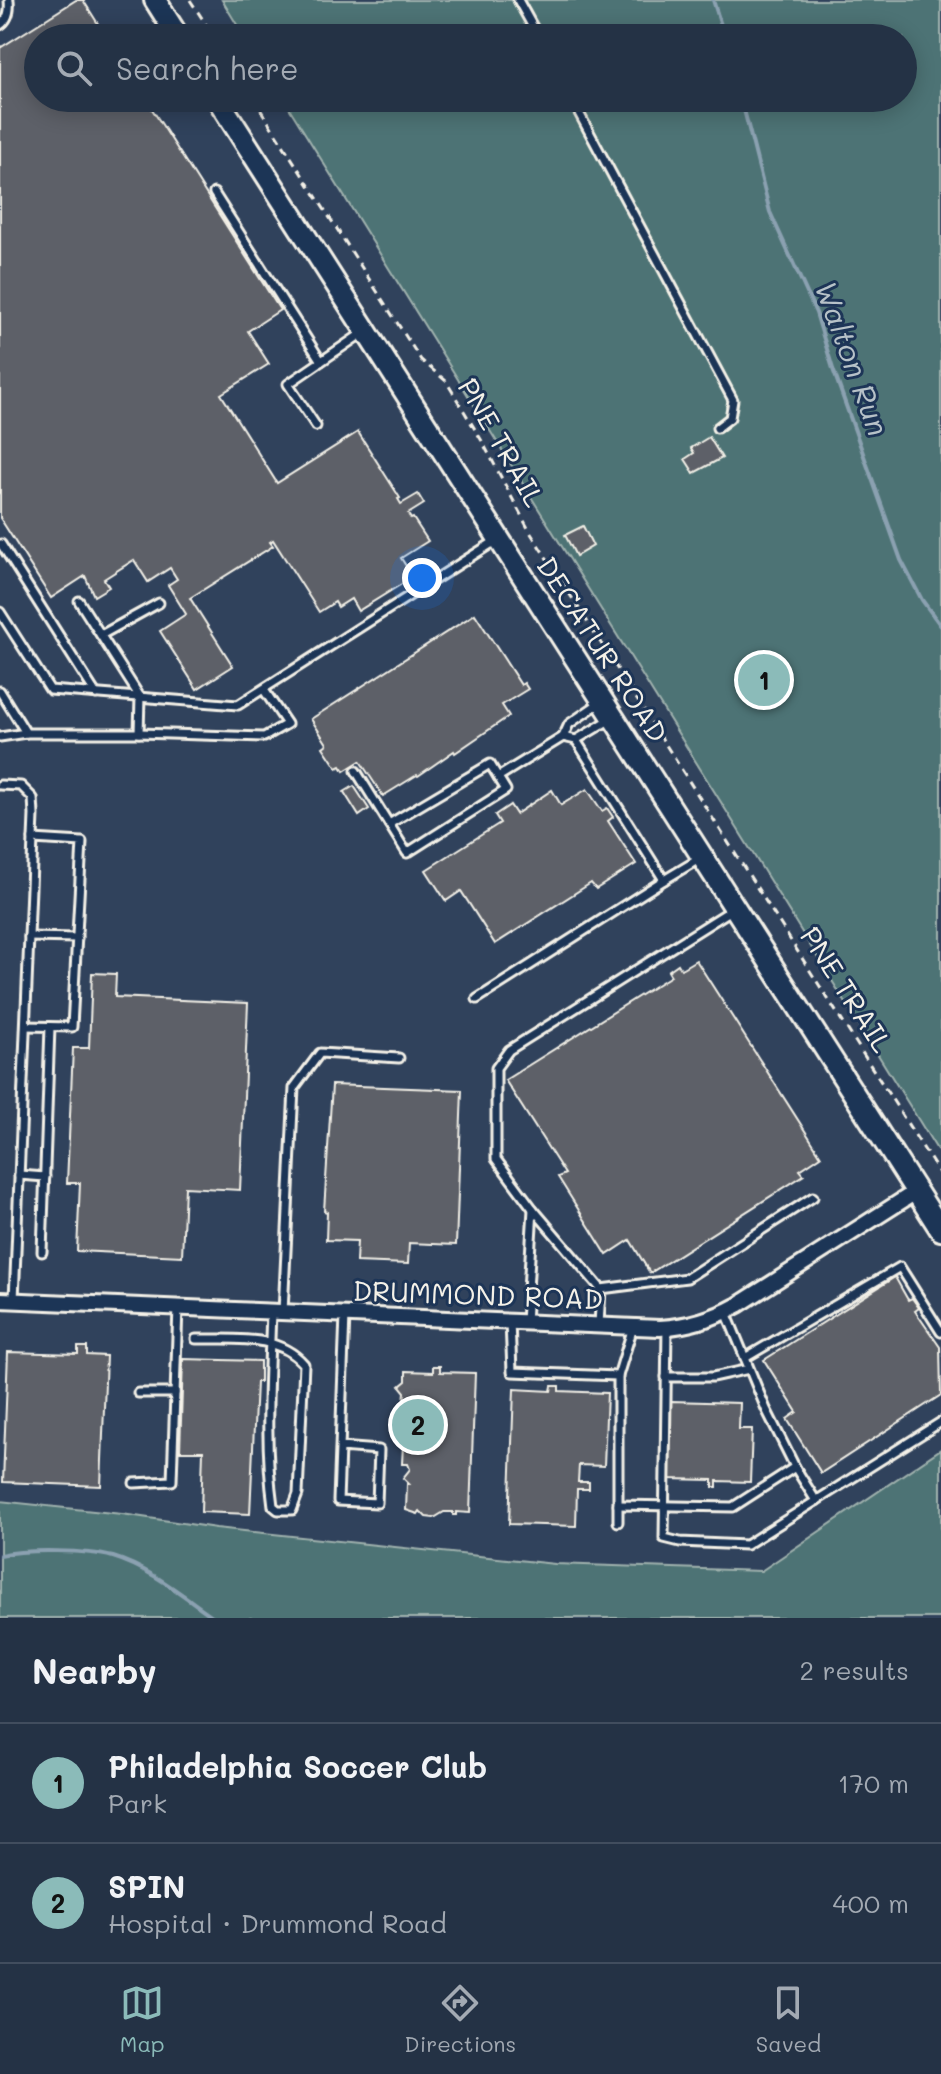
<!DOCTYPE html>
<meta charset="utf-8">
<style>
:root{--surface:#243245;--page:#303e50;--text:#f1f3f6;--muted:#a3aab3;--line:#414d5e;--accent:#8bbbb9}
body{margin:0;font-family:Mali,sans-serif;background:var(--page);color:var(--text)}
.you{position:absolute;left:422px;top:578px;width:28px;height:28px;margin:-20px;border:6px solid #fff;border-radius:50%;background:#1a73e8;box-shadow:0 0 0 12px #1a73e833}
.badge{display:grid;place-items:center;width:52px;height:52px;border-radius:50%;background:var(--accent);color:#111;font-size:26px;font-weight:700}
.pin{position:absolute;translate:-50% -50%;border:4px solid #fff;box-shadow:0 2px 8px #0006}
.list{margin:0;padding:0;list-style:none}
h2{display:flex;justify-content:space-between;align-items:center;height:104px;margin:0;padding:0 32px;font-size:34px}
h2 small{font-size:26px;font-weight:400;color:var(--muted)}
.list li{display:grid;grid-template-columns:52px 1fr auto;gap:24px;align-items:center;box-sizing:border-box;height:120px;padding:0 32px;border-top:2px solid var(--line)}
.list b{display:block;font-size:30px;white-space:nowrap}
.list p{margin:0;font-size:26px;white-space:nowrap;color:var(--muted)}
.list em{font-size:26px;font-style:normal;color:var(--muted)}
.icon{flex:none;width:44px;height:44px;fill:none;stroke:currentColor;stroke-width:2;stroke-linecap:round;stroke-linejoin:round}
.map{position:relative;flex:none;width:941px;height:1618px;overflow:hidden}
.search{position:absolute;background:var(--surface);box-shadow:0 4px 20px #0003;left:24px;right:24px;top:24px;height:88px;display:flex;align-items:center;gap:20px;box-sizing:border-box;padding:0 28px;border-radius:44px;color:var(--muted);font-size:30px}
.sheet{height:344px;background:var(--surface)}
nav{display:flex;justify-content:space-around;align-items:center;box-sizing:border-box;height:112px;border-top:2px solid var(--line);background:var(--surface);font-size:22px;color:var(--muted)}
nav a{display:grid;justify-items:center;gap:4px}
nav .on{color:var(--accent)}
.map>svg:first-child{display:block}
.green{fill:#4d7375;stroke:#a0b2ae;stroke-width:2}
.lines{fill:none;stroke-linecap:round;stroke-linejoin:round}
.stream{stroke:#8ba1b1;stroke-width:4}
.building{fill:#5d6168;stroke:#f4f1e8;stroke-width:2}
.lane-casing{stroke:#f4f1e8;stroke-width:13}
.street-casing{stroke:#f4f1e8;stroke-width:20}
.secondary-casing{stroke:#f4f1e8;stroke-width:26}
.path{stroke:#f4f1e8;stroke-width:3;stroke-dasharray:8 6;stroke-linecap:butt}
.lane{stroke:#1d3557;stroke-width:7}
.street{stroke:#1d3557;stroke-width:14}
.secondary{stroke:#1d3557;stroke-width:20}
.labels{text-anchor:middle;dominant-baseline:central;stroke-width:6;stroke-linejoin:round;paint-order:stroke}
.street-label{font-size:28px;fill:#f4f1e8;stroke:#1d3557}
.water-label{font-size:30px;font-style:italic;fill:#b7c2c8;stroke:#1d3557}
</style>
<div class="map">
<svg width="941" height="1618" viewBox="0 0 941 1618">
<rect width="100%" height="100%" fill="#30425c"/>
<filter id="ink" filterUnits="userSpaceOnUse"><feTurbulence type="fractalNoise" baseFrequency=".0125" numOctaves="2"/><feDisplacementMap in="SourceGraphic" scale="16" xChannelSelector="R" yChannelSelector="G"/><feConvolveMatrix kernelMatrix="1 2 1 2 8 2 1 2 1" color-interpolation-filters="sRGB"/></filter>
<g filter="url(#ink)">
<!-- green -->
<g class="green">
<path d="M 222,0 L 941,0 L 941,1156 L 283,98 L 903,98 L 903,38 L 245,38 Z"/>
<path d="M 941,1449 L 941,1618 L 0,1618 L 0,1501 L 122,1514 L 216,1528 L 555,1564 L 761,1571 Z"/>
</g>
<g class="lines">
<!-- stream -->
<g class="stream">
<path d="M 713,0 L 725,38"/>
<path d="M 741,98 L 770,212 L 816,313 L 833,369 L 901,560 L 922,600 L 941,626"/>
<path d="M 0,1555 C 26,1549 87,1550 113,1557 C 150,1568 183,1596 215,1618"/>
</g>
</g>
<!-- building -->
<g class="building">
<path d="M 76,0 L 83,0 L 107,38 L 38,38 L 38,98 L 145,98 L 280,310 L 248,331 L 269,364 L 221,394 L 277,483 L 358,432 L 400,498 L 398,499 L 401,504 L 418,494 L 424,504 L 408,514 L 411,519 L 413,518 L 428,541 L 401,558 L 413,577 L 358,611 L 351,599 L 338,607 L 335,602 L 319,612 L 273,540 L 270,542 L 273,546 L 190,598 L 233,666 L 197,689 L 160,631 L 186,614 L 168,585 L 177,579 L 170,568 L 148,582 L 134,560 L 104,579 L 109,587 L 94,596 L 85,576 L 51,598 L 0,518 L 0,48 Z"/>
<path d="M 709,437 L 722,458 L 694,473 L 685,459 L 694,453 L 691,448 Z"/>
<path d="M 583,526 L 593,546 L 576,556 L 565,535 Z"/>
<path d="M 475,614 L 521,685 L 524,683 L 528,689 L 502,705 L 509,716 L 455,753 L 454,751 L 418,776 L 417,775 L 383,796 L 360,761 L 344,771 L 341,766 L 337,768 L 323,747 L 327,744 L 311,719 Z"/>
<path d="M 354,786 L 369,809 L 359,816 L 344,792 Z"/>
<path d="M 587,789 L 602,811 L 607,808 L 613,817 L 608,821 L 636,864 L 596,889 L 591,883 L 495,944 L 461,891 L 446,901 L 426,870 L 500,823 L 495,815 L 510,805 L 516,814 L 552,790 L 561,805 Z"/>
<path d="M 696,960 L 821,1156 L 800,1170 L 804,1175 L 650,1273 L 630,1240 L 607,1255 L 558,1177 L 565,1174 L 505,1080 L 671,976 L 668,971 L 678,964 L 681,969 Z"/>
<path d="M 92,973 L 116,974 L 115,997 L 248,1003 L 240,1190 L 185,1187 L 182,1256 L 77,1251 L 80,1183 L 67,1183 L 73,1048 L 89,1048 Z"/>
<path d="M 332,1085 L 462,1090 L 456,1245 L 409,1243 L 408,1264 L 356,1262 L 357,1241 L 326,1240 L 327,1212 L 324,1211 Z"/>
<path d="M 895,1277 L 908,1300 L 912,1298 L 919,1308 L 915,1311 L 940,1347 L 941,1395 L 821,1473 L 787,1419 L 797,1412 L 764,1360 Z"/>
<path d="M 78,1347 L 87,1347 L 87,1355 L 106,1356 L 101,1486 L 3,1482 L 8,1352 L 78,1354 Z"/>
<path d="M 183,1359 L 260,1361 L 260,1382 L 256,1382 L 250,1514 L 201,1512 L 203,1451 L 180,1451 Z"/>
<path d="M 433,1366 L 440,1366 L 440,1372 L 475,1373 L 470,1513 L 456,1512 L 456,1515 L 453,1515 L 453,1512 L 444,1512 L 434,1518 L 426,1517 L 420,1511 L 418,1514 L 406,1510 L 407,1484 L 409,1484 L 403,1478 L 410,1469 L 408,1464 L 402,1464 L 404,1426 L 401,1426 L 405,1392 L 400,1386 L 406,1381 L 406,1371 L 433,1372 Z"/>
<path d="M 552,1386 L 559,1386 L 559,1391 L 607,1393 L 604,1466 L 579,1465 L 578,1482 L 589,1482 L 589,1489 L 577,1489 L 576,1526 L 509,1524 L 514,1389 L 551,1391 Z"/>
<path d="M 671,1401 L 740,1403 L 739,1429 L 752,1429 L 750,1482 L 717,1481 L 717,1487 L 713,1487 L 713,1480 L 669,1479 Z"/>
</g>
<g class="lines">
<defs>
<g id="lane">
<path d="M 518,0 L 539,38"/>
<path d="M 0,25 C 9,19 10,10 9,0"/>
<path d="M 571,98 L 733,400 L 730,418 L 717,428"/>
<path d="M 214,193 L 321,361"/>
<path d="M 316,426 L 288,384 L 364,332"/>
<path d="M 1,544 L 96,694"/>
<path d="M 79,601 L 140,697 L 139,733"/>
<path d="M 0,612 L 50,690 L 238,705 L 497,540"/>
<path d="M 101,635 L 159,603"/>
<path d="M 0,691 L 26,733 L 139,733 L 264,737 L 287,724 L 264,690"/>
<path d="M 0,737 L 26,733"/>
<path d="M 563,737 L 576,740 L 611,719"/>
<path d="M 576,740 L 664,880 L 699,859"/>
<path d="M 356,771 L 407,853 L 506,790 L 498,777 L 563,737 L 569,724 L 601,702"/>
<path d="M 0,785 L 21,786 L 33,798 L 34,815 L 14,1300"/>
<path d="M 389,824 L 490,764 L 498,777"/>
<path d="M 29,937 L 77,938"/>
<path d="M 477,999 L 664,880"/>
<path d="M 26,1026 L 72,1027 L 82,842 L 33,839"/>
<path d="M 19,1175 L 45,1177"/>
<path d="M 533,1209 L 601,1289"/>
<path d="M 42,1252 L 50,1027"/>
<path d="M 283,1312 L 294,1088 L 320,1053 L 399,1058"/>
<path d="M 510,1321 L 512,1372 L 618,1376"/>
<path d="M 526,1322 L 533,1209 L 496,1159 L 496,1068 L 509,1050 L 733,909"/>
<path d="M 599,1325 L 601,1289 L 687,1278 L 813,1197"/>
<path d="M 667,1327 L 664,1538 L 680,1542 L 746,1545 L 941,1422"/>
<path d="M 196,1339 C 233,1340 277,1333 304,1364 L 298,1494 L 292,1510 L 278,1510 L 273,1506 C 264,1442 269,1376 271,1311"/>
<path d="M 745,1358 L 900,1267 L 941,1332"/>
<path d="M 666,1377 L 713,1377 L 749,1369"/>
<path d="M 138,1393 L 175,1393"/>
<path d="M 340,1447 L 379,1450 L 377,1503 L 338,1501 L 345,1315"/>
<path d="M 795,1467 L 816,1501"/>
<path d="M 134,1483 L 172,1481 L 178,1307"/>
<path d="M 618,1505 L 733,1507 L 795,1467 L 766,1409 L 726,1312"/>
<path d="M 618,1522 L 618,1376 L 633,1327"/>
</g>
<path id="street" d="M 0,1300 L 660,1328 C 689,1326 713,1319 738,1305 L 917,1191"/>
<g id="secondary">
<path d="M 155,0 L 179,38"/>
<path d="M 217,98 L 941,1230"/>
</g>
</defs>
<!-- lane casing -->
<use href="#lane" class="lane-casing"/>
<!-- street casing -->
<use href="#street" class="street-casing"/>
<!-- secondary casing -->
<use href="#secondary" class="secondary-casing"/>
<!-- path -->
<g class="path">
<path d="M 190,0 L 215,38"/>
<path d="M 253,98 L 421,360 L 446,381 L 482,441 L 530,532 L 941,1176"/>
</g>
<!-- lane -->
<use href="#lane" class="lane"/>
<!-- street -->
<use href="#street" class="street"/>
<!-- secondary -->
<use href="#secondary" class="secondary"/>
</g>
</g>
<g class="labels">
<!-- street labels -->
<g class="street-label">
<text transform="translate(502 442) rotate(60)">PNE TRAIL</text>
<text transform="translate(603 649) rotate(57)">DECATUR ROAD</text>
<text transform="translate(847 989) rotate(57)">PNE TRAIL</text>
<text transform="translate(478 1294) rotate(2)">DRUMMOND ROAD</text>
</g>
<!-- water labels -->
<g class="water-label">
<text transform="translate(853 358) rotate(70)">Walton Run</text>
</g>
</g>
</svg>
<div class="you"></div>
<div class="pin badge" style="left:764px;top:680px">1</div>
<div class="pin badge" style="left:418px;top:1425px">2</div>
<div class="search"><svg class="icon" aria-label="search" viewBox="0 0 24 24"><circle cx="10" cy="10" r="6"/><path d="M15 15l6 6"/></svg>Search here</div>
</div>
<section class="sheet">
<h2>Nearby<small>2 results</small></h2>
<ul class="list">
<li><span class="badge">1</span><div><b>Philadelphia Soccer Club</b><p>Park</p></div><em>170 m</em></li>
<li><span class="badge">2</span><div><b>SPIN</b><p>Hospital · Drummond Road</p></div><em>400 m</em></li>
</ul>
</section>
<nav>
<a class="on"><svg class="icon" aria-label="map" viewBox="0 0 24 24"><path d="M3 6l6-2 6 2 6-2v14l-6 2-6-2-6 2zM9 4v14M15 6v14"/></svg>Map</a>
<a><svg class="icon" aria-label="directions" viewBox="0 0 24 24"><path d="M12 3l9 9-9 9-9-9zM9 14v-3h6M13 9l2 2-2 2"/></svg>Directions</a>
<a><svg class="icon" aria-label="saved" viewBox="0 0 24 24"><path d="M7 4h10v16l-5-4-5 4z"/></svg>Saved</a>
</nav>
